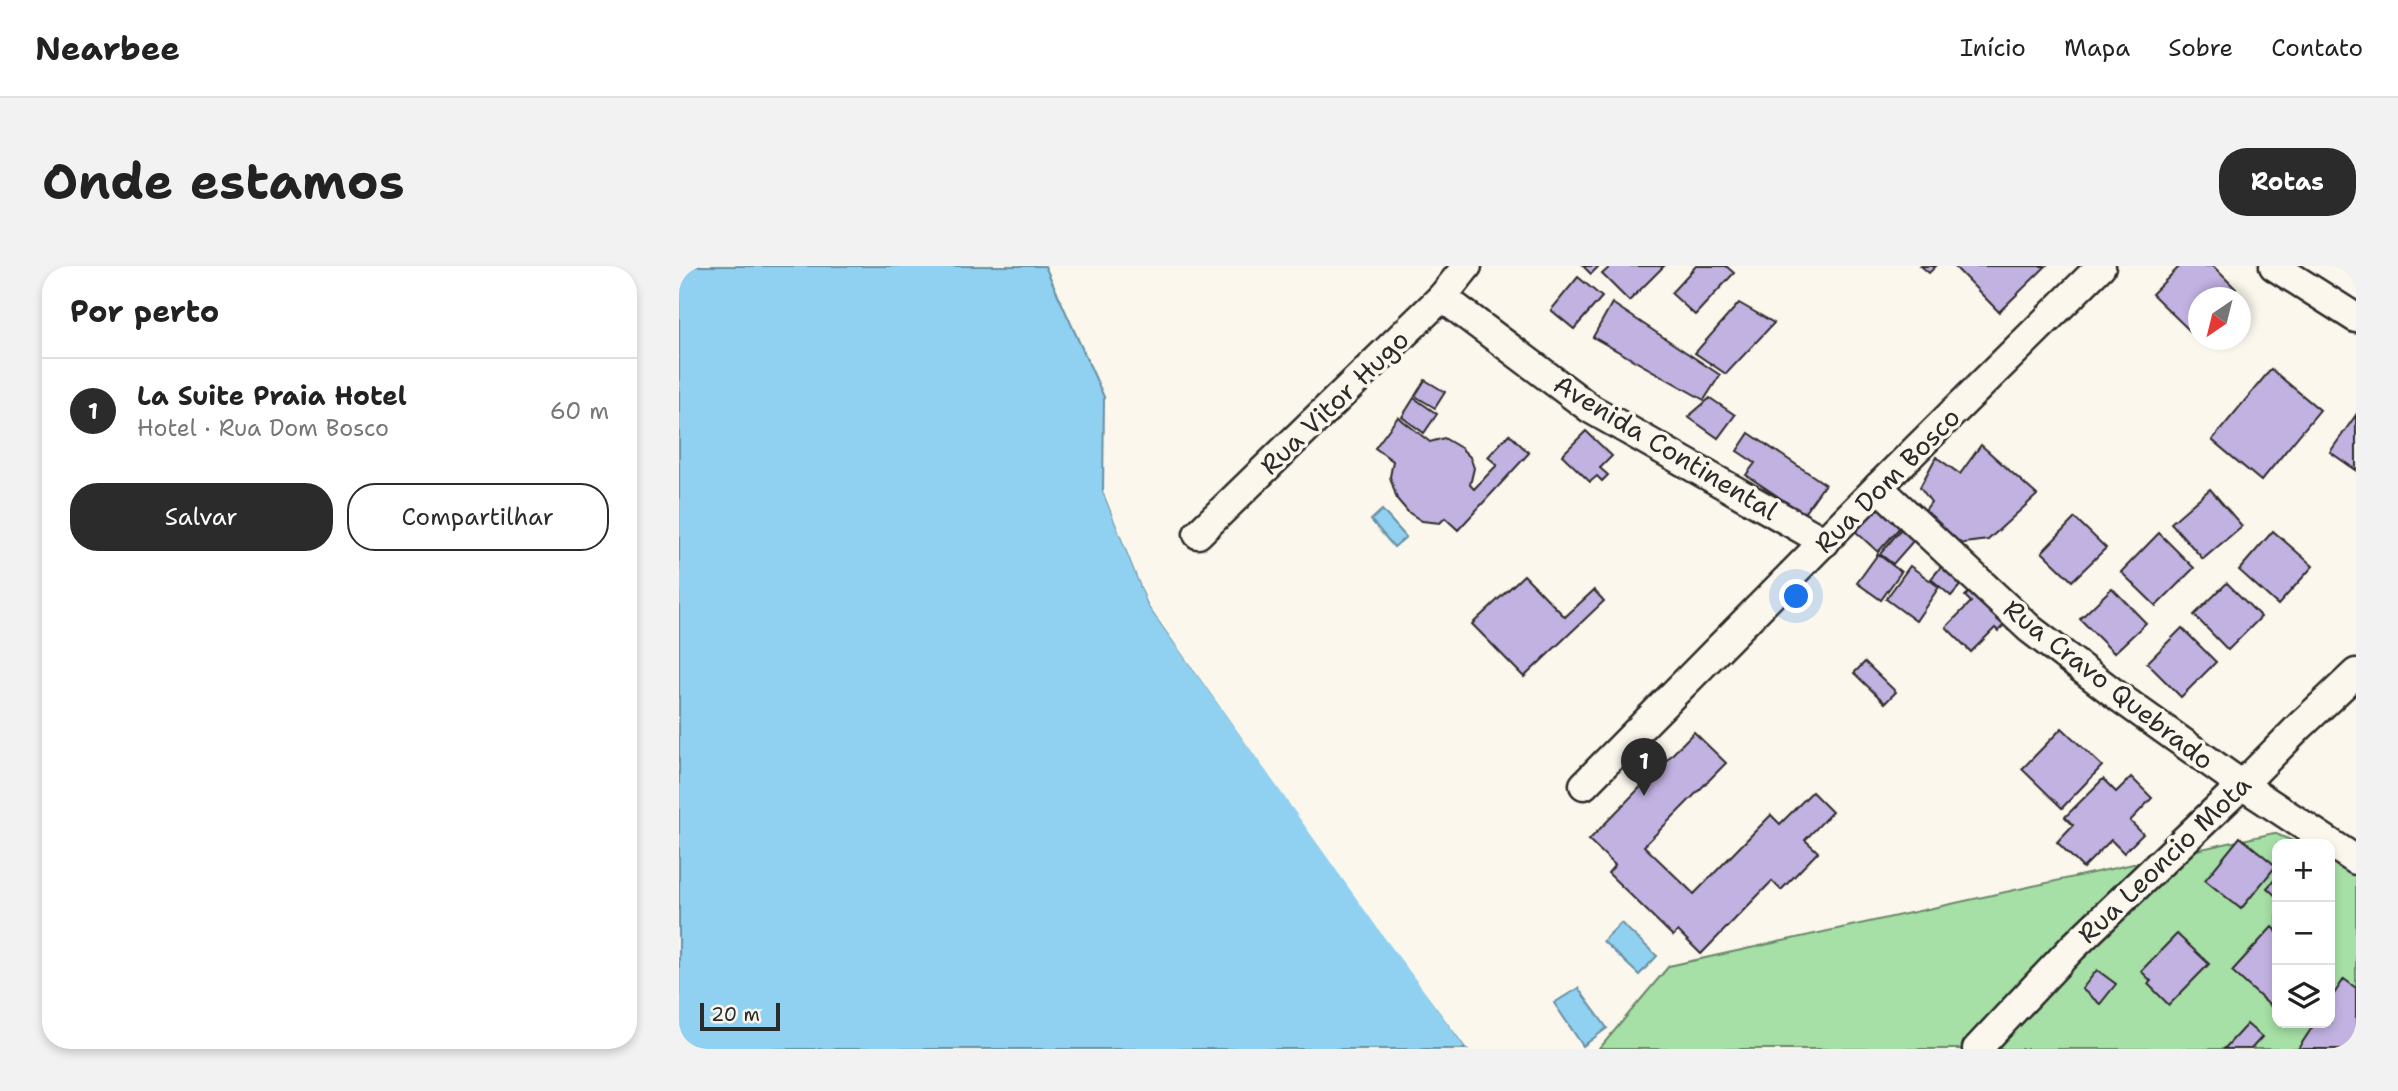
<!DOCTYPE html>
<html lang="pt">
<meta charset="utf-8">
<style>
:root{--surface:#fff;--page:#f2f2f2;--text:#222;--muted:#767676;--line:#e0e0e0;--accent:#2b2b2b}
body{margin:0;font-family:"Shantell Sans",sans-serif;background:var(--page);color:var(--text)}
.controls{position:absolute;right:21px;bottom:21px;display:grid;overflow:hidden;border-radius:14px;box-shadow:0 4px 10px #0003}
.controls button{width:63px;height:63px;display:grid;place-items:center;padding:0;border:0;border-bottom:2px solid var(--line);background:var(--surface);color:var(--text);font:35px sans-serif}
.compass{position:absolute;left:1509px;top:21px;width:63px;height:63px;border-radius:50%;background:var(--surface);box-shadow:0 4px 10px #0003;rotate:215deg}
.scale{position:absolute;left:21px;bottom:18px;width:80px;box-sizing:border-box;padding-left:7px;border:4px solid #2b2b2b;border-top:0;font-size:19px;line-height:24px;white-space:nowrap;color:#2b2b2b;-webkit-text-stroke:5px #fbf7ec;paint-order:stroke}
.you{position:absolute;left:1118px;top:331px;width:24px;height:24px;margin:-18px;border:5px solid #fff;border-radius:50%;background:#1a73e8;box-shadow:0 0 0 10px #1a73e833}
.badge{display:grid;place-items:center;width:46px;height:46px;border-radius:50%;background:var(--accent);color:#fff;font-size:23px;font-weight:700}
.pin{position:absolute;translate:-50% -58px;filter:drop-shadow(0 2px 4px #0008)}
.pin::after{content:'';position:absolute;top:37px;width:24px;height:21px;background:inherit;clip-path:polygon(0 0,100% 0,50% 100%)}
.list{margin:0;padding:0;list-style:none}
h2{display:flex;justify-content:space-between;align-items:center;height:91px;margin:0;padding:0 28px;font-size:30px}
h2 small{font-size:23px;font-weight:400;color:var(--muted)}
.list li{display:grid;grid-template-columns:46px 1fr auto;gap:21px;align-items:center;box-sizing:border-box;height:105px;padding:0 28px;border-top:2px solid var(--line)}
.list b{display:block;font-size:26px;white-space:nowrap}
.list p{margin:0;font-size:23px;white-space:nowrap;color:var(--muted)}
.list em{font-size:23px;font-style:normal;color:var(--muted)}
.actions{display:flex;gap:14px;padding:21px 28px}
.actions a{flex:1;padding:16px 0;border:2px solid var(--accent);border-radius:28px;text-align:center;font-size:24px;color:var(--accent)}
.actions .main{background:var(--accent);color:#fff}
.icon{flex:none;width:38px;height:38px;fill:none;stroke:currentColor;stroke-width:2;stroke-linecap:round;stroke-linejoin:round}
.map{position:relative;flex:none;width:1677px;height:783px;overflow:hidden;border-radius:28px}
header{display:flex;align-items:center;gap:42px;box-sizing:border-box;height:98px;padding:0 35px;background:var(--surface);border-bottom:2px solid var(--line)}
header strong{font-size:33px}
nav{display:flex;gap:38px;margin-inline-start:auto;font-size:24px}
.intro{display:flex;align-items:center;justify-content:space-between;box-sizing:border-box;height:168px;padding:0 42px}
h1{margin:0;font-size:49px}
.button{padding:18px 32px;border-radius:28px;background:var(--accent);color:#fff;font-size:24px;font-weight:700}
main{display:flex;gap:42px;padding:0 42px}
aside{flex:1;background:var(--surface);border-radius:28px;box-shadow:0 4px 10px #0003}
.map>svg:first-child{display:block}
.green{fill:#a6e0a6;stroke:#688668;stroke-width:2}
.water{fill:#90d1f1;stroke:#688fa2;stroke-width:2}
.pier{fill:#fbf7ec}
.building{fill:#c2b2e2;stroke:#2b2b2b;stroke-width:2}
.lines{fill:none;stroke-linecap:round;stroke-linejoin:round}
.minor-casing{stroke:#2b2b2b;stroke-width:33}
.minor{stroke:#fbf7ec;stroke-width:28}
.labels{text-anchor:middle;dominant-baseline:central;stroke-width:7;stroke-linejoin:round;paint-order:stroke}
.street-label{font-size:26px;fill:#2b2b2b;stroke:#fbf7ec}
</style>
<header>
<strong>Nearbee</strong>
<nav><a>Início</a><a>Mapa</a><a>Sobre</a><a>Contato</a></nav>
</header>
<div class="intro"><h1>Onde estamos</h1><a class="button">Rotas</a></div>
<main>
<aside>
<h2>Por perto<small></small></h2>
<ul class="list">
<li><span class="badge">1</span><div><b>La Suite Praia Hotel</b><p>Hotel · Rua Dom Bosco</p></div><em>60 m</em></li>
</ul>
<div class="actions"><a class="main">Salvar</a><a>Compartilhar</a></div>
</aside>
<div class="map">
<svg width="1677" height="783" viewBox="0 0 1677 783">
<rect width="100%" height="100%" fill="#fbf7ec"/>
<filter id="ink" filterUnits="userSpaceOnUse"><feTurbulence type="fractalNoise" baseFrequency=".0143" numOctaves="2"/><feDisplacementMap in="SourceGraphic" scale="14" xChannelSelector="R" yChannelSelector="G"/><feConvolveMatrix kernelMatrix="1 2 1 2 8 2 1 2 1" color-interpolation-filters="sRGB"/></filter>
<g filter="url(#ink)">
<!-- green -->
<path class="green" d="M 1595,567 L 1621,578 L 1598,578 L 1598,757 L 1651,757 L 1651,591 L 1677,602 L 1677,783 L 920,783 L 990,700 Z"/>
<!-- water -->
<g class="water">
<path d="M 0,0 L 366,0 L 425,131 L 424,225 L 470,341 L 788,783 L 0,783 Z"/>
<path d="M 703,244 L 727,271 L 715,281 L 692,254 Z"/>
<path d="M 942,657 L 978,690 L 960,709 L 924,675 Z"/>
<path d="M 899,722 L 928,762 L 904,780 L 875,737 Z"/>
</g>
<!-- pier -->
<path class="pier" d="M 424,225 L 428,225 L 473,340 L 791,783 L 788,783 L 702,667 L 470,341 Z"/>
<!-- building -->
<g class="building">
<path d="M 904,0 L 920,0 L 912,8 Z"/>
<path d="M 932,0 L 985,0 L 950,35 L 923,8 Z"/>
<path d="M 1017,0 L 1047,0 L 1055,7 L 1016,49 L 992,27 Z"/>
<path d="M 1242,0 L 1257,0 L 1250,7 Z"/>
<path d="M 1275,0 L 1367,0 L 1320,46 Z"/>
<path d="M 1501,0 L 1534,0 L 1557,23 L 1549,32 L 1520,32 L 1520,61 L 1513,67 L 1473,28 Z"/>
<path d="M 899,11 L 923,31 L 895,63 L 872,44 Z"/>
<path d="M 933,37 L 1041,109 L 1025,134 L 914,71 Z"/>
<path d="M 1060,37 L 1095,57 L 1047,108 L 1016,87 Z"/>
<path d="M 1592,103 L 1641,144 L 1582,215 L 1533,174 Z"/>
<path d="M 746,114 L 766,126 L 756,142 L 736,130 Z"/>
<path d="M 735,132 L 758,148 L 745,167 L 723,151 Z"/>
<path d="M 1031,132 L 1056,149 L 1039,172 L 1009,151 Z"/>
<path d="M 1677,149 L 1677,204 L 1651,186 Z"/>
<path d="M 719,151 L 751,176 L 765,172 L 782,182 L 791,191 L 795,202 L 791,219 L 795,223 L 818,199 L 809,191 L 830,168 L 850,187 L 779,264 L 766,252 L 761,257 L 743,255 L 729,246 L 718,233 L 711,211 L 714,195 L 696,182 Z"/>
<path d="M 907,165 L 933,190 L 921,202 L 929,209 L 923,215 L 918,210 L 911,216 L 883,189 Z"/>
<path d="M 1070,167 L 1146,218 L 1126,246 L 1122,246 L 1067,209 L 1076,197 L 1058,185 Z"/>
<path d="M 1302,179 L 1358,229 L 1309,274 L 1285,277 L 1272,281 L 1241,251 L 1252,236 L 1241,221 L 1257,191 L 1281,208 Z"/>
<path d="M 1531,223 L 1563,260 L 1524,293 L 1492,257 Z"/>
<path d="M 1200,238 L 1223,259 L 1199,286 L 1176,265 Z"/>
<path d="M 1396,252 L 1427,282 L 1393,315 L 1363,286 Z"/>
<path d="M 1222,263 L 1235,274 L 1214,298 L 1201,288 Z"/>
<path d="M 1594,265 L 1634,300 L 1599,339 L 1560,304 Z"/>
<path d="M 1480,267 L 1515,302 L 1477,340 L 1442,306 Z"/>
<path d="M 1199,288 L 1222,306 L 1202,334 L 1178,317 Z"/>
<path d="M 1266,296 L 1286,314 L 1272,330 L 1252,313 Z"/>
<path d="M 1231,300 L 1260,321 L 1237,355 L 1207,333 Z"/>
<path d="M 845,309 L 886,351 L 915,324 L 925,335 L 845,411 L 793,358 Z"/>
<path d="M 1548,317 L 1582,351 L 1549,384 L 1515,349 Z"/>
<path d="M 1433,322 L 1467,357 L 1435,387 L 1401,353 Z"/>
<path d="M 1293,324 L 1327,357 L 1319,365 L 1316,362 L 1292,386 L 1267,361 L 1292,336 L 1286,330 Z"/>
<path d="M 1503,362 L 1537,396 L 1502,431 L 1468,397 Z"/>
<path d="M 1186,396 L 1217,426 L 1206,437 L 1175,407 Z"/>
<path d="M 1383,462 L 1423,500 L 1383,542 L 1343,503 Z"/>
<path d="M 1015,466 L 1047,497 L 965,580 L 1015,628 L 1092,549 L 1101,558 L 1133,526 L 1153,546 L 1126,574 L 1139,586 L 1102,624 L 1093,615 L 1022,688 L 999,665 L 994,670 L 929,607 L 936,599 L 910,574 Z"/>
<path d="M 1452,511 L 1473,532 L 1451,555 L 1464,568 L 1445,587 L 1432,574 L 1404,602 L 1378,576 L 1394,559 L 1386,551 L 1424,513 L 1437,526 Z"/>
<path d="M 1561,571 L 1597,600 L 1562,643 L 1526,614 Z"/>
<path d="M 1598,611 L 1598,631 L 1588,622 Z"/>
<path d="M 1593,661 L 1598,666 L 1598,742 L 1596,744 L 1553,705 Z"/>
<path d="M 1498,668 L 1530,698 L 1490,739 L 1469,718 L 1472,715 L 1462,705 Z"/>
<path d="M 1418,704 L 1437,718 L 1421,738 L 1403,723 Z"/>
<path d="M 1665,713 L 1677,722 L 1677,783 L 1619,783 L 1636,757 L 1651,757 L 1651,734 Z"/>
<path d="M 1568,758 L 1583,771 L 1572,783 L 1545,783 Z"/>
</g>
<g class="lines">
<defs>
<g id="minor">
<path d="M 1595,0 L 1677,52"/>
<path d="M 763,31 L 912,143 L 1146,276"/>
<path d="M 1199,221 L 1351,363 L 1440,431 L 1563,519 L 1677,594"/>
<path d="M 519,268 L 763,31 L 788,0"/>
<path d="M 905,519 L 1199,221 L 1422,0"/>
<path d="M 1298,783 L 1394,681 L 1563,519 L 1621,460 L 1677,407"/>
</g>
</defs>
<!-- minor casing -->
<use href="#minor" class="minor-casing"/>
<!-- minor -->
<use href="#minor" class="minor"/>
</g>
</g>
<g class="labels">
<!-- street labels -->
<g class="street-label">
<text transform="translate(655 136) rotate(-44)">Rua Vitor Hugo</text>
<text transform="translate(987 181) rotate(31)">Avenida Continental</text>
<text transform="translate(1208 214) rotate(-45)">Rua Dom Bosco</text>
<text transform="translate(1430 418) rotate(38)">Rua Cravo Quebrado</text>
<text transform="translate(1485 593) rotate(-44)">Rua Leoncio Mota</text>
</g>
</g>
</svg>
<div class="controls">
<button>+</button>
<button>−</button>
<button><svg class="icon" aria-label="layers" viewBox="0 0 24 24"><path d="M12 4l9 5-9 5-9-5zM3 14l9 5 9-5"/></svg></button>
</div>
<svg class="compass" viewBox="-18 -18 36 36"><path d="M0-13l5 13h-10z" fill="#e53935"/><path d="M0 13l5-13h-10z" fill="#767676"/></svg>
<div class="scale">20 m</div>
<div class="you"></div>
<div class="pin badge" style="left:965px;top:530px">1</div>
</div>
</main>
